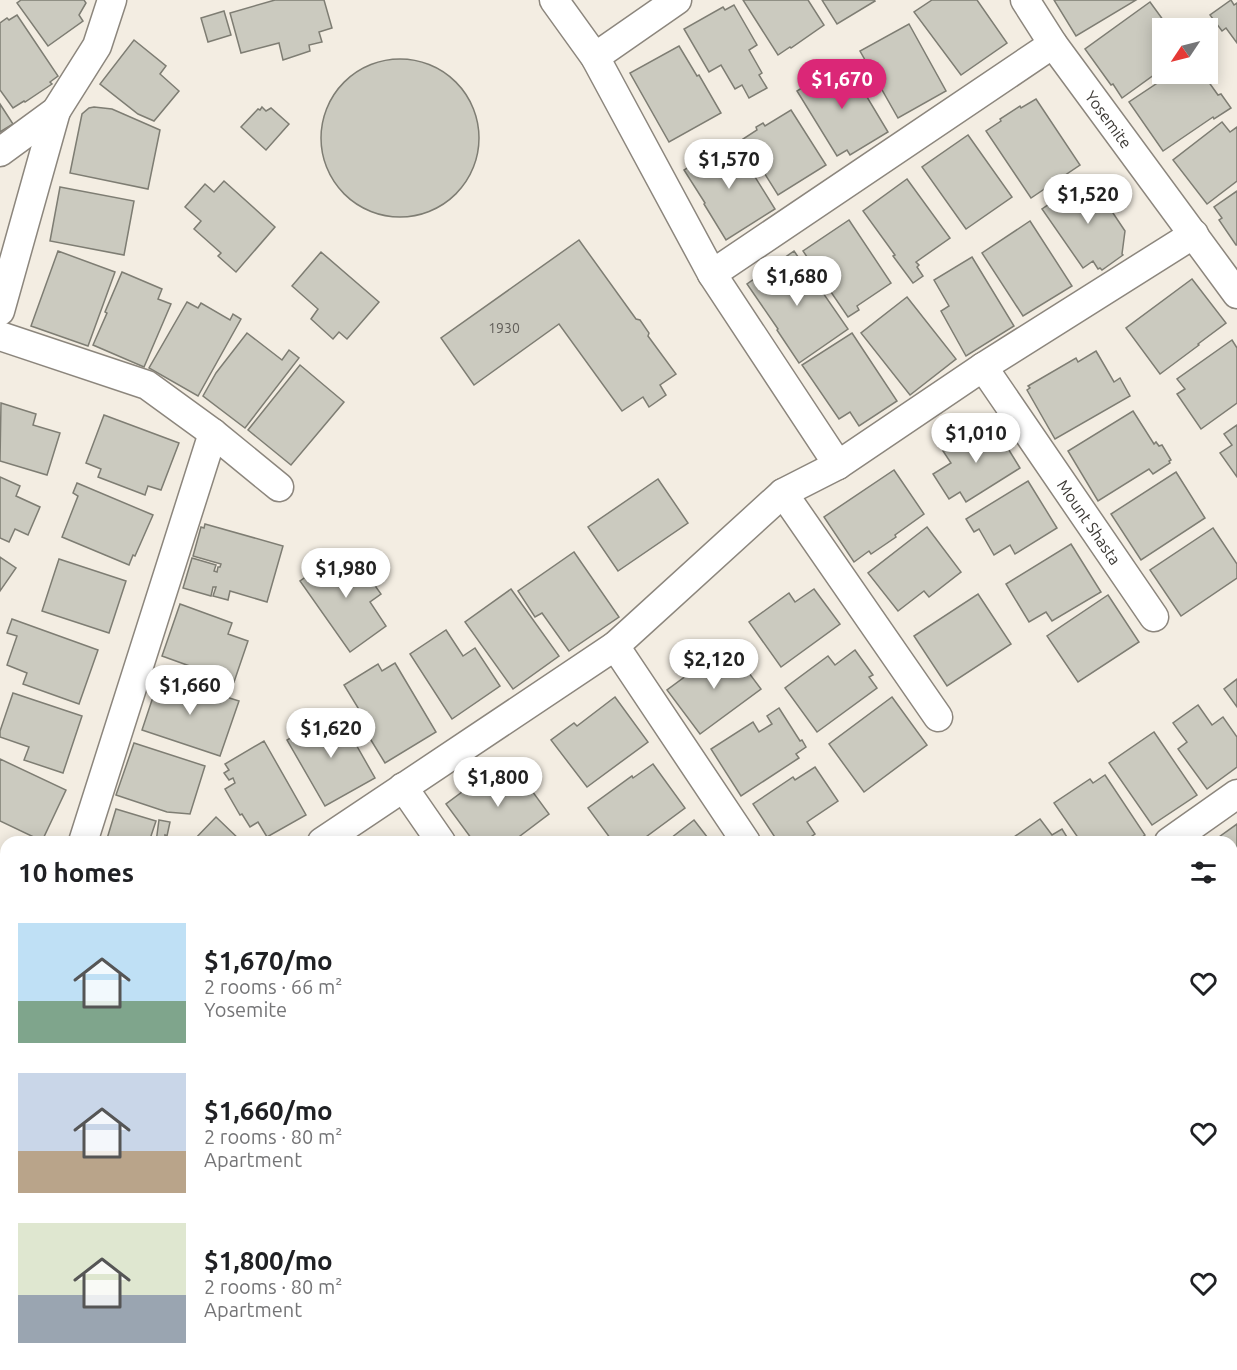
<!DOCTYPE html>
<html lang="en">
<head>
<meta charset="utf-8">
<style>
  body { margin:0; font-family:Ubuntu,sans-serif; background:#f2f2f2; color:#202124; height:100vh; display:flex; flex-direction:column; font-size:22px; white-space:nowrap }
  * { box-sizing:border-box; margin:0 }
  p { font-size:20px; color:#757577 }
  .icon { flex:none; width:33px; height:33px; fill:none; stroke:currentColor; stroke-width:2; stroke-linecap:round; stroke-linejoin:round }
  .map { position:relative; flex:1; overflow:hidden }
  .drawer { position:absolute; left:0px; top:836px; width:1238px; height:536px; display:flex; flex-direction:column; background:#fff; border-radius:18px 18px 0 0; box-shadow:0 3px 15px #0003 }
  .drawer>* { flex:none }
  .needle { width:39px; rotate:235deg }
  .controls { position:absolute; left:1152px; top:18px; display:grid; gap:12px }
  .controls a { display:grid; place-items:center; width:66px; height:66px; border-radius:0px; background:#fff; box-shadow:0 3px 15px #0003; font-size:30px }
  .price { position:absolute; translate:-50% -51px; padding:0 14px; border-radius:21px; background:#fff; color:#222; font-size:20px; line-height:39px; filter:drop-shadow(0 2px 3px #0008) }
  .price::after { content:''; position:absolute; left:50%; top:36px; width:18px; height:14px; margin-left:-9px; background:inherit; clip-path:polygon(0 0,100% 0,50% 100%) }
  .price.on { background:#db2777; color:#fff }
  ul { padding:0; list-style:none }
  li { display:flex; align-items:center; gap:18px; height:150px; padding:0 18px }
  li span { display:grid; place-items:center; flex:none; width:168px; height:120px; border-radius:0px; color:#555 }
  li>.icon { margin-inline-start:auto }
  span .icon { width:72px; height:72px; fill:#fffc; stroke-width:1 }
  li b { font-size:26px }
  h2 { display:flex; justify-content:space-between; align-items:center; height:72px; padding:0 18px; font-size:26px }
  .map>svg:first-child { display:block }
  .building { fill:#cbcabf; stroke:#7e7d73; stroke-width:1.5 }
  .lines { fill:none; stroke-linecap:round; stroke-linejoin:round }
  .lane-casing { stroke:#8c867d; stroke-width:17 }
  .street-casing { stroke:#8c867d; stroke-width:31 }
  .lane { stroke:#fff; stroke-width:15 }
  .street { stroke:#fff; stroke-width:28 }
  .labels { text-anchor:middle; stroke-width:4.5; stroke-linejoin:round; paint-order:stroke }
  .number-label { font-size:14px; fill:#605d58 }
  .street-label { font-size:16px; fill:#3c3935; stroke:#fff }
</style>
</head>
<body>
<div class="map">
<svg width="1237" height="1370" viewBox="0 0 1237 1370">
  <rect width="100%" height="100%" fill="#f3ede2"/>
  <g class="building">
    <path d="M21,0H84L86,3L79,15L83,21L48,46L17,3Z"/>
    <path d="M275,0H324L332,28L319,32L322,42L309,45L310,51L283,60L279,43L241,53L230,13Z"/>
    <path d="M743,0H808L824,25L791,48L790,47L778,55Z"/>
    <path d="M822,0H874L875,1L837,24Z"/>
    <path d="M932,0H977L1007,43L961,75L914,12Z"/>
    <path d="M1054,0H1136L1076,36Z"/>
    <path d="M1231,0L1234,5L1237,3V43L1226,28L1222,31L1210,15Z"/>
    <path d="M1150,2L1169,28H1162V69L1122,98L1113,84L1111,85L1085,49Z"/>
    <path d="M734,5L757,45L749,50L762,73L759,75L767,88L749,98L742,85L735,89L721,65L709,72L684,29L723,7L725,10Z"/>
    <path d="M224,11L231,35L208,42L201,18Z"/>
    <path d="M17,15L58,76L50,82L52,84L25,102L24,101L13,108L0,90V23L7,18L9,20Z"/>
    <path d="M909,24L946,91L898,118L860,51Z"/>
    <path d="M134,40L166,66L160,74L179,91L154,121L138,114L100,84Z"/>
    <path d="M679,46L697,76L699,75L721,113L669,142L630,73Z"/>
    <circle cx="400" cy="138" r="79"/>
    <path d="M846,62L888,132L850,155L847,150L837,156L797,91L824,74L823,72L830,68L831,70Z"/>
    <path d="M1171,74H1203L1218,95L1221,94L1231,108L1214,119L1213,117L1163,151L1129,102Z"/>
    <path d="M1036,99L1080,165L1031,198L986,131L1001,121L1000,119L1020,106L1021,108Z"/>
    <path d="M0,104L13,124L0,132Z"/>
    <path d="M94,107L112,109L160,130L148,189L70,173L82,114L89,108Z"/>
    <path d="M262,107L266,111L271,108L289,124L266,150L241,127L258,109L260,110Z"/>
    <path d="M791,110L826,165L778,195L743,139L757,130L756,127L763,123L765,126Z"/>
    <path d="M1222,122L1230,132L1237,127V181L1207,204L1173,160Z"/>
    <path d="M968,135L1012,197L966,229L922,167Z"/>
    <path d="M732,140L775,209L726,240L704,204L705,203L684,170Z"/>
    <path d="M1089,177L1125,231L1122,254L1123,255L1102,270L1100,268L1098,269L1093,261L1083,268L1042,209Z"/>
    <path d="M907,179L950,238L916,262L919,265L917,267L923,276L913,283L893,256L895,255L863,211Z"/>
    <path d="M224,181L275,227L236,272L218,256L221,253L194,229L201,221L185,207L205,184L214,192Z"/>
    <path d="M60,187L134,201L124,255L50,241Z"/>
    <path d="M1237,191V245H1236L1219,220L1222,218L1214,207Z"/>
    <path d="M849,220L891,283L857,306L859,310L848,317L803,251Z"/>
    <path d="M1030,221L1072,286L1023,316L982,253Z"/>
    <path d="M579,240L636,319L640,320L649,333L648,336L676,374L660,385L666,395L649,407L643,397L622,411L559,324L474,385L441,338Z"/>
    <path d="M58,251L115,272L88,346L31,326Z"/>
    <path d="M794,251L848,329L799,363L777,330L778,329L747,284Z"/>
    <path d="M321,252L379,302L347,339L339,332L333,339L311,319L318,309L292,286Z"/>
    <path d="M972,257L1014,326L966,356L941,311L949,306L934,280Z"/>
    <path d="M122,272L162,289L158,299L171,304L144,367L93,345L107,313L105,312Z"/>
    <path d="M1192,279L1226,323L1198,344L1199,345L1160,374L1126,328Z"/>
    <path d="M907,297L956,359L910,395L861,333Z"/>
    <path d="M187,302L198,308L201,303L230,320L233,314L241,319L198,396L149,368Z"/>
    <path d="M247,333L282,360L289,350L299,358L245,428L203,396L216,373Z"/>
    <path d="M852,333L897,401L859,426L850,412L839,419L802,365Z"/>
    <path d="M1232,340L1237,348V403L1201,429L1177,394L1185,389L1177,379Z"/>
    <path d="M1096,351L1114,382L1120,378L1130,396L1055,439L1027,390L1030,388L1028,386L1076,358L1078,362Z"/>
    <path d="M300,365L344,402L291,465L248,430Z"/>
    <path d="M1,403L36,414L33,425L60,433L47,475L0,461Z"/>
    <path d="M1133,411L1154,444L1156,442L1159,446L1162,445L1171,460L1169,461L1170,463L1153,474L1149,469L1098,501L1068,451Z"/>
    <path d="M104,415L179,443L161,490L148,486L145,495L98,477L101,469L86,463Z"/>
    <path d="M991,421L1020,468L966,502L960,492L949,499L933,474L951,463L943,451Z"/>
    <path d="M1237,425V477L1220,453L1232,445L1224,434Z"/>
    <path d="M894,470L924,514L895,535L896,537L871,554L869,551L854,562L824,517Z"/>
    <path d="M1176,472L1205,518L1141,560L1111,514Z"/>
    <path d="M0,477L20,486L16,496L40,507L28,535L15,529L9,542L0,538Z"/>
    <path d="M658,479L688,523L618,571L588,527Z"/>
    <path d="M1028,481L1057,528L1015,554L1010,545L994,555L979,529L974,532L966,519Z"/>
    <path d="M77,483L153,515L135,556L133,555L129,565L62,537L78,496L73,493Z"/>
    <path d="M205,524L283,546L267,602L230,591L228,600L213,596L216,587H213L211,596L183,588L192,558L216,565L214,571L217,572L218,567H220L221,564L193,556L201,527L204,528Z"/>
    <path d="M927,527L961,572L929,597L924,591L898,611L868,573Z"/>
    <path d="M1213,528L1237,564V578L1181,616L1150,570Z"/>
    <path d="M1071,544L1101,592L1052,621L1046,612L1029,622L1006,584Z"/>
    <path d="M349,549L381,594L370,602L386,626L350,652L300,581L337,555L338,557Z"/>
    <path d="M574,552L619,617L569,651L542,613L535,617L518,591Z"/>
    <path d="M0,557L16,568L0,591Z"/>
    <path d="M59,559L126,581L109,633L42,611Z"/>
    <path d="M511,589L559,656L513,689L465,622Z"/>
    <path d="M814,589L840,624L781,667L749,622L789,593L795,602Z"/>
    <path d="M978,594L1011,644L947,686L914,636Z"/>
    <path d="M1108,595L1139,642L1078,682L1047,636Z"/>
    <path d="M180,604L232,623L228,634L248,641L234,682L162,656Z"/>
    <path d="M12,619L98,650L79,704L23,684L27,673L7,665L17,636L7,633Z"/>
    <path d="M446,630L463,656L475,648L500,686L452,719L410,654Z"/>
    <path d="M728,645L761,689L700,734L667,690Z"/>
    <path d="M855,650L873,675L869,677L877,688L817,732L785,688L828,656L835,665Z"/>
    <path d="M395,663L436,732L385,763L366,732L371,729L344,685L378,664L382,671Z"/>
    <path d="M160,676L239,701L220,756L142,730Z"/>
    <path d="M1237,679V707L1224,689Z"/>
    <path d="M13,693L82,716L63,773L24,760L29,747L0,737V731Z"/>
    <path d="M615,697L648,742L587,787L551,740L574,723L577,726Z"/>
    <path d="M892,697L927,745L864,792L829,744Z"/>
    <path d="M1198,705L1212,725L1223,717L1237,737V767L1207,789L1178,749L1187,742L1173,723Z"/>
    <path d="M779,708L800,741L802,740L806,747L796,754L799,758L741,796L711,749L753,722L759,732L772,724L767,716Z"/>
    <path d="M337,711L375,778L325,806L287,740Z"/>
    <path d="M1154,732L1197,795L1152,825L1109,763Z"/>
    <path d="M264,741L306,815L267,837L258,822L250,827L242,814L240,815L225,789L235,783L233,778L229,780L224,773L229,770L225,764Z"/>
    <path d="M134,743L205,766L190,814L167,812L116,795Z"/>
    <path d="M0,759L66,790L42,841L0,821Z"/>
    <path d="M653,764L685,808L639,842H613L588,808L632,776L633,778Z"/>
    <path d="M815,767L838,801L807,822L815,834L803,842H778L753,804L793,777L795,780Z"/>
    <path d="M494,768L502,779L516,769L549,814L512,842H474L446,804Z"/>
    <path d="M1105,775L1145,835L1136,842H1081L1054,803L1090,779L1093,783Z"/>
    <path d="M116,809L156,821L149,842H106Z"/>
    <path d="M216,817L242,842H192Z"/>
    <path d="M1040,819L1052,835L1062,829L1070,842H1012L1011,839Z"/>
    <path d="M159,820L170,822L167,836L165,835L164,842H156Z"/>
    <path d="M694,820L711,842H666Z"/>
    <path d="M1237,824V912L1232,904V842H1212Z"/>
    <path d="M4,862L6,865V932L0,937V865Z"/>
    <path d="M6,939V1002L3,1004L0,999V943Z"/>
    <path d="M1232,1084L1237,1092V1146L1232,1150Z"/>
    <path d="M0,1124L6,1132V1148L0,1152Z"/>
    <path d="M1232,1234L1237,1242V1283L1232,1286Z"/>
    <path d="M6,1242V1302L0,1306V1246Z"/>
    <path d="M1237,1305V1338L1232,1331V1324L1235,1321L1232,1316V1308Z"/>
    <path d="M231,1365H317L321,1370H225Z"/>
    <path d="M468,1365H507L510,1370H461Z"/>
    <path d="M523,1365H590L594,1370H527Z"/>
    <path d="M761,1365H792L795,1370H765Z"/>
    <path d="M802,1365H861L854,1370H805Z"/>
    <path d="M1021,1365H1082L1085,1370H1024Z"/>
    <path d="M1094,1365H1137L1140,1370H1097Z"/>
  </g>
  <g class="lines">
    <defs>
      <path id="lane" d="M98,1370L105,1365"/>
      <g id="street">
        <path d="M554,0L595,57L712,274L838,465"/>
        <path id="s1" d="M1025,0L1053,44L1237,294"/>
        <path d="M595,57L677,0"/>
        <path d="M0,152L56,111L97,46L112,0"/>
        <path d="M712,274L1053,44"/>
        <path d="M0,311L56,111"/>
        <path d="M0,336L147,385L213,433L279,487"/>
        <path id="s2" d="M983,367L1154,617"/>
        <path d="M783,493L938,717"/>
        <path d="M615,646L746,842"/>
        <path d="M403,787L441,842"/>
        <path d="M83,842L213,433"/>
        <path d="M322,842L615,646L783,493L838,465L983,367L1194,234"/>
        <path d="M1169,842L1237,794"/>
        <path d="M0,1073L6,1082"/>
        <path d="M1232,1189L1237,1186"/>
        <path d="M0,1359L6,1354"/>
        <path d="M200,1365L204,1370"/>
        <path d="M415,1370L422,1365"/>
        <path d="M926,1370L933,1365"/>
      </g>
    </defs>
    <use href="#lane" class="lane-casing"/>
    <use href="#street" class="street-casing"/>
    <use href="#lane" class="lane"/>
    <use href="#street" class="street"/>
  </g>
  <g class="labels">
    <g class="number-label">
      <text x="504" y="333">1930</text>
    </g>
    <g class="street-label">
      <text dy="6" stroke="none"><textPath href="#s1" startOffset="146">Yosemite</textPath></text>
      <text dy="6" stroke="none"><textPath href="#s2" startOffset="188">Mount Shasta</textPath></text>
    </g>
  </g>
</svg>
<div class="controls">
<a><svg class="needle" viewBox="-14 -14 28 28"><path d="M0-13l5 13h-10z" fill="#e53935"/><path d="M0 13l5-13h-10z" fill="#757577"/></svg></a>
</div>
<b class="price on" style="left:842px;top:110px">$1,670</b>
<b class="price" style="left:729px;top:190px">$1,570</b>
<b class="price" style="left:1088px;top:225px">$1,520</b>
<b class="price" style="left:797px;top:307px">$1,680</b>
<b class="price" style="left:976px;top:464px">$1,010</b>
<b class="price" style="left:346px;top:599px">$1,980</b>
<b class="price" style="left:714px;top:690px">$2,120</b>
<b class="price" style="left:190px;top:716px">$1,660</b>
<b class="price" style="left:331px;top:759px">$1,620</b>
<b class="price" style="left:498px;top:808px">$1,800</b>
<section class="drawer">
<h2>10 homes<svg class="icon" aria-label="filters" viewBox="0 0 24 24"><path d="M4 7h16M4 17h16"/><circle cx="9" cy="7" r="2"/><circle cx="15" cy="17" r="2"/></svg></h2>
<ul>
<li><span style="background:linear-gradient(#bfe0f5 65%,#7fa58c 0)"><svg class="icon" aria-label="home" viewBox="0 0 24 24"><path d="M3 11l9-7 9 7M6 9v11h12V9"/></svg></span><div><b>$1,670/mo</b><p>2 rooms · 66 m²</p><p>Yosemite</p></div><svg class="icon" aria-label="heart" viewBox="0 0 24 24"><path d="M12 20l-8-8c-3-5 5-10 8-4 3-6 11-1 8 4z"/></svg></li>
<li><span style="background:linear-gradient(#c9d6e8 65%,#b9a48a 0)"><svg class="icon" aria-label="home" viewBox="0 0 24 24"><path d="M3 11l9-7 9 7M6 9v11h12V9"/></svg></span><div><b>$1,660/mo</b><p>2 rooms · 80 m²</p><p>Apartment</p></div><svg class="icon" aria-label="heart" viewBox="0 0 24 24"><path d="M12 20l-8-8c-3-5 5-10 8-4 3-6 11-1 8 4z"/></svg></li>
<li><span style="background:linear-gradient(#dfe7d0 60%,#9aa5b1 0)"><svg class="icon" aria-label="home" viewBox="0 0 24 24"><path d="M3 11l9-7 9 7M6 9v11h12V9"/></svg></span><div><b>$1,800/mo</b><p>2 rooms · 80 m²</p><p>Apartment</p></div><svg class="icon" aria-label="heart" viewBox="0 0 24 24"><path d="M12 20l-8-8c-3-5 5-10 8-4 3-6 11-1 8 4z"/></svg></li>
</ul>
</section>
</div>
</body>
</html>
